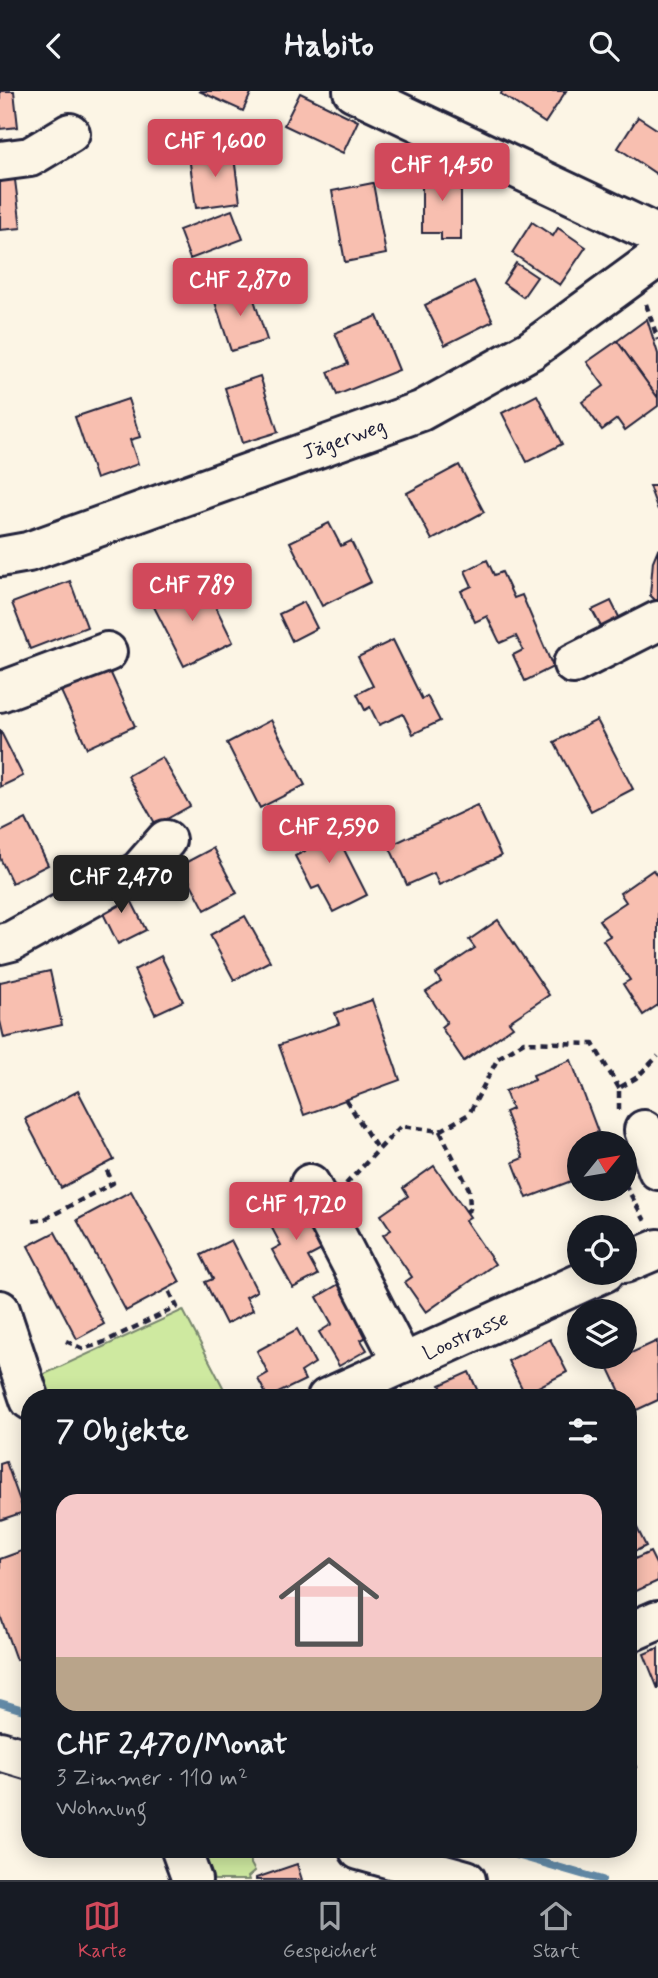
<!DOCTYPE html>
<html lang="de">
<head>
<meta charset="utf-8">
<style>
  body { margin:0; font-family:Mynerve,sans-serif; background:#242831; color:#f1f3f6; height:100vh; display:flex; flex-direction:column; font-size:26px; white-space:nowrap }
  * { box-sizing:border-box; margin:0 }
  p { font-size:23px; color:#9ea1a6 }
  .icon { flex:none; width:38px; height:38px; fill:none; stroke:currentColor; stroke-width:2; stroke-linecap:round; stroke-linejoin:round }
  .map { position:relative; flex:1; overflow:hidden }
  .sheet { position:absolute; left:21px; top:1298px; width:616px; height:469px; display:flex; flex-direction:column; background:#171b24; border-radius:28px; box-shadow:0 4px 18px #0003 }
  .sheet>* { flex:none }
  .needle { width:46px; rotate:60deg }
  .fabs { position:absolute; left:567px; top:1040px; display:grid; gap:14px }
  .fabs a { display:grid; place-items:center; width:70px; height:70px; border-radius:50%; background:#171b24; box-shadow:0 4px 18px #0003; font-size:35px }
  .price { position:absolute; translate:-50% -60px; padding:0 16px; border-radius:7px; background:#d1495b; color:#fff; font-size:23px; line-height:46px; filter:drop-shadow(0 2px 4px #0008) }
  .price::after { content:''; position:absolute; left:50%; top:42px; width:21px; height:16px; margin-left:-10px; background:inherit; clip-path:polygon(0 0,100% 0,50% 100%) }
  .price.current { background:#222; color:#fff }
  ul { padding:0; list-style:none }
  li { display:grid; align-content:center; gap:14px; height:371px; padding:0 35px }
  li+li { border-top:2px solid #363941 }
  li span { display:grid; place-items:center; height:217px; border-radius:21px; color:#555 }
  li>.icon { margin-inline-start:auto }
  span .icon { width:126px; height:126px; fill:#fffc; stroke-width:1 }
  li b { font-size:30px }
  h2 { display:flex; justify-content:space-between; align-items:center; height:84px; padding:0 35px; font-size:30px }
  header { display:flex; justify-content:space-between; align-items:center; height:91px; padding:0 35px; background:#171b24; font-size:32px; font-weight:700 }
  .tab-bar { display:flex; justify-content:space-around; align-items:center; height:98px; border-top:2px solid #363941; background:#171b24; font-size:19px; color:#9ea1a6 }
  .tab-bar a { display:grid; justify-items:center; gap:4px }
  .tab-bar .current { color:#d1495b }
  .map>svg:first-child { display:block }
  .green { fill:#cee9a0; stroke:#78866e; stroke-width:2 }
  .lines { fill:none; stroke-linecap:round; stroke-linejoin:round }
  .stream { stroke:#6289a6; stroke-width:8 }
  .building { fill:#f8bfb0; stroke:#22223b; stroke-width:2 }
  .minor-casing { stroke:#22223b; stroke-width:44 }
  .path { stroke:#22223b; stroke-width:4.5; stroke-dasharray:7 5; stroke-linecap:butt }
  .minor { stroke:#fcf5e5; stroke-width:38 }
  .labels { text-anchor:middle; stroke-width:5; stroke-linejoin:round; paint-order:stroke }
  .street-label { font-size:21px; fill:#22223b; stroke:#fcf5e5 }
</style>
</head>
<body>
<header><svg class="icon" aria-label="back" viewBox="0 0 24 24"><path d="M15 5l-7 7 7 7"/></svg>Habito<svg class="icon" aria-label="search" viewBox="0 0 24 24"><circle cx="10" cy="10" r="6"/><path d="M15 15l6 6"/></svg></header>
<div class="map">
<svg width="658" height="1789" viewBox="0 0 658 1789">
  <rect width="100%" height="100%" fill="#fcf5e5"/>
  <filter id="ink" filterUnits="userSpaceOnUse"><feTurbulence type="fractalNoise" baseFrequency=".0143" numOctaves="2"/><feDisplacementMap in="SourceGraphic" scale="14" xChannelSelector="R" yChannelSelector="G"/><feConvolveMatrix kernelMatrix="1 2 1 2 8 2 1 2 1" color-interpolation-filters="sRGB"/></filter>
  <g filter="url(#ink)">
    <g class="green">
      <path d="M183,1219L224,1298L211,1303L212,1307H45L38,1286Z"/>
      <path d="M203,1759H253L250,1760L251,1773L255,1780L248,1786L249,1789H214Z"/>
    </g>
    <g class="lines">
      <g class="stream">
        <path d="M0,1612L30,1621"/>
        <path d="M500,1759L602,1789"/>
      </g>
    </g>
    <g class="building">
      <path d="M0,0H14L18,36L0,38Z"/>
      <path d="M199,0H252L243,20Z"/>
      <path d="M502,0H566L545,32L501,3Z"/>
      <path d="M300,2L358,30L343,62L284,34Z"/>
      <path d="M638,26L658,39V84L618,57Z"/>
      <path d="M233,59L240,111L196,117L189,65Z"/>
      <path d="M422,79H461V149H441V142H422Z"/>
      <path d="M14,81L21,137L0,139V82Z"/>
      <path d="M373,92L386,163L345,171L332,100Z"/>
      <path d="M232,119L243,148L190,168L179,139Z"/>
      <path d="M532,131L553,145L558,137L586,156L560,194L512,162Z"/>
      <path d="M516,172L537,186L523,206L503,192Z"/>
      <path d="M474,190L493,230L445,254L425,214Z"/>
      <path d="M249,193L267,249L231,260L213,205Z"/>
      <path d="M377,225L399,279L337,304L328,281L348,273L335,242Z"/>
      <path d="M647,228L658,263V307L617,250Z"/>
      <path d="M617,250L658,307V315L625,339L617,328L602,339L582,311L604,295L587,271Z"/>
      <path d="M260,285L278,341L242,352L225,297Z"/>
      <path d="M537,304L562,353L527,371L502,322Z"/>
      <path d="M128,308L140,346L130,349L138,373L96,388L75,326Z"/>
      <path d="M459,374L484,421L432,449L407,402Z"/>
      <path d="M649,395H658V419Z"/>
      <path d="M329,432L341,455L351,450L371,491L322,515L290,451Z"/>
      <path d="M658,458V512L650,504L653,470Z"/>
      <path d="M487,469L494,484L502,481L514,507L522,504L553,576L525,590L513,564L523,559L516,545L500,552L487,525L475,531L461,500L472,495L465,480Z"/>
      <path d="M70,490L87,536L30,558L12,512Z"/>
      <path d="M190,490L199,507L209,502L233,551L184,575L151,510Z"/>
      <path d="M611,510L621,530L603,539L592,519Z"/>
      <path d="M304,511L317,537L292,550L279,523Z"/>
      <path d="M393,549L422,608L427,605L440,630L413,643L403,623L379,634L370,616L365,619L357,603L373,595L358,566Z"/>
      <path d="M108,576L135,635L87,657L60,598Z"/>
      <path d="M271,629L305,694L260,717L227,652Z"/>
      <path d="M597,629L633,698L591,720L554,651Z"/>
      <path d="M0,639L23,685L0,696Z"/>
      <path d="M162,666L190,715L156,734L128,685Z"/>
      <path d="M477,714L501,765L439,794L434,782L407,794L389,755Z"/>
      <path d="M327,725L367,804L333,821L319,795L312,798L295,765L305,760L296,741Z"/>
      <path d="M26,728L48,774L12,792L0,767V741Z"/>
      <path d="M213,757L237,802L205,819L181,774Z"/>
      <path d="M653,779L658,786V914L643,924L623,893L630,889L603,849L610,845L599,829L626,811L620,802Z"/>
      <path d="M124,795L146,839L118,853L96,808Z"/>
      <path d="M245,825L270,870L234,889L210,844Z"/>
      <path d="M498,829L549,904L509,931L513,936L464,970L441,936L447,931L426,901L441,891L436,883L475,857L469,849Z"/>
      <path d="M161,865L183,910L155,923L134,879Z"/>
      <path d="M50,880L62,934L4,947L0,930V891Z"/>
      <path d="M372,909L400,989L304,1024L279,954L339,933L335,922Z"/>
      <path d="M571,969L598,1041L593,1043L596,1052H579V1087L527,1107L513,1071L523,1067L505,1021L512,1018L505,1000L535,989L533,984Z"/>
      <path d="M78,1000L114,1069L61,1097L25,1028Z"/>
      <path d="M434,1075L470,1126L465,1129L495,1173L426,1221L405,1191L412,1186L383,1144L391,1139L381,1124L408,1105L403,1097Z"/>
      <path d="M131,1100L180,1191L126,1220L77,1129Z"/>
      <path d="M301,1108L327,1156L308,1166L318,1184L293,1197L272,1159L281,1154L266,1126Z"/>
      <path d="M55,1141L104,1233L77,1248L28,1155Z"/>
      <path d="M231,1149L257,1200L246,1206L253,1219L226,1233L205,1191L213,1188L201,1164Z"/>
      <path d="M344,1190L374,1242L361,1249L367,1259L339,1275L319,1241L332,1233L317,1206Z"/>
      <path d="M297,1238L315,1272L301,1281L305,1289L268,1307L258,1288L268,1282L257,1260Z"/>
      <path d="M550,1248L567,1281L525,1303L508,1270Z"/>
      <path d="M657,1250L658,1309L630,1322L628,1307H623L607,1273Z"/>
      <path d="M469,1281L481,1307H446L440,1294Z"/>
      <path d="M6,1371L24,1421L0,1429V1373Z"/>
      <path d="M628,1419L646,1455L628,1464Z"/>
      <path d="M30,1457V1564L16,1569L0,1524V1468Z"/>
      <path d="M650,1461L658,1477V1490L632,1502L628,1493V1471Z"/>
      <path d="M658,1557V1598L644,1563Z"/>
      <path d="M628,1655L637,1676L628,1680Z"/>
      <path d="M297,1773L302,1789H256V1787Z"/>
    </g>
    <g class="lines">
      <defs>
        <g id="minor">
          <path d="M353,0L658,144"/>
          <path d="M0,70L30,66L70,42"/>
          <path id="s1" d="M0,466L28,461L421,320L531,259L658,166"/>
          <path d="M573,573L658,530"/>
          <path d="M0,601L107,561"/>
          <path d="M0,853L12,850L139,780L166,749"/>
          <path d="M644,1039L658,1079"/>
          <path d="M310,1093L403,1273"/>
          <path d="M625,1172L658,1158"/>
          <path d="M0,1219L30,1309"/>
          <path id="s2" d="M327,1307L605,1181"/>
          <path d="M628,1542L658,1529"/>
          <path d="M0,1660L30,1669"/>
          <path d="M181,1759L192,1789"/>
          <path d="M359,1759L466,1789"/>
        </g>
      </defs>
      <use href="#minor" class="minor-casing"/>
      <g class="path">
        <path d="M646,213L658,249"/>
        <path d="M346,1009L378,1059"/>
        <path d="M619,1019V997L636,987L658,965"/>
        <path d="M440,1040L469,1098L470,1118L466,1121"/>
        <path d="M346,1093L401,1035L440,1040L469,1023L498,967L524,951L593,953L619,997"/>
        <path d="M625,1093L645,1130"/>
        <path d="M33,1130L45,1128L113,1092L104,1074"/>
        <path d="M66,1250L83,1258L102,1252L177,1216L168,1197"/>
      </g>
      <use href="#minor" class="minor"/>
    </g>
  </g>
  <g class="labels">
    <g class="street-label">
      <text dy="7" stroke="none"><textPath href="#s1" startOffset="364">Jägerweg</textPath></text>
      <text dy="7" stroke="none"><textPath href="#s2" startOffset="152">Loostrasse</textPath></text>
    </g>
  </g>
</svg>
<div class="fabs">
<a><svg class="needle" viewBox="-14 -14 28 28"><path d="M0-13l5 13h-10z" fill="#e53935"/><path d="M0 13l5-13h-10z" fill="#9ea1a6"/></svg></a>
<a><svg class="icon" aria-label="locate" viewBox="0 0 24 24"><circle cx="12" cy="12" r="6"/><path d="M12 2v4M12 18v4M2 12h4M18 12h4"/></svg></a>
<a><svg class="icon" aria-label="layers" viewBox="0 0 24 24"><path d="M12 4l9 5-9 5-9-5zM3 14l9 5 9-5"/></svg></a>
</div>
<b class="price" style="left:215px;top:88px">CHF 1,600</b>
<b class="price" style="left:442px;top:112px">CHF 1,450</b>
<b class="price" style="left:240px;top:227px">CHF 2,870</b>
<b class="price" style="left:192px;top:532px">CHF 789</b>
<b class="price" style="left:329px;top:774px">CHF 2,590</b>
<b class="price current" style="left:121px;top:824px">CHF 2,470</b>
<b class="price" style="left:296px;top:1151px">CHF 1,720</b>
<section class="sheet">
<h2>7 Objekte<svg class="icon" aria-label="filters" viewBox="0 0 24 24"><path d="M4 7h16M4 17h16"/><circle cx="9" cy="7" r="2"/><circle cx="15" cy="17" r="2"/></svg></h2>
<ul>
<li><span style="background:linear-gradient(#f6c9c9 75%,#b9a48a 0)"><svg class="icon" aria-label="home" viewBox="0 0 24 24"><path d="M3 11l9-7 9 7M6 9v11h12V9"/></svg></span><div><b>CHF 2,470/Monat</b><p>3 Zimmer · 110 m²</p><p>Wohnung</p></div></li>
</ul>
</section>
</div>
<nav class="tab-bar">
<a class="current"><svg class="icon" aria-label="map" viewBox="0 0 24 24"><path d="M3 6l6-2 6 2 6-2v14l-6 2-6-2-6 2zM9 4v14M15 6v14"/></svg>Karte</a>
<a><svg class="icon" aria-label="saved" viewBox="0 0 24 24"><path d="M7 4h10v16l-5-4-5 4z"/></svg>Gespeichert</a>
<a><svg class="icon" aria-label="home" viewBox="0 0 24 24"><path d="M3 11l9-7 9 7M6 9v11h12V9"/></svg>Start</a>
</nav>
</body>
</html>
